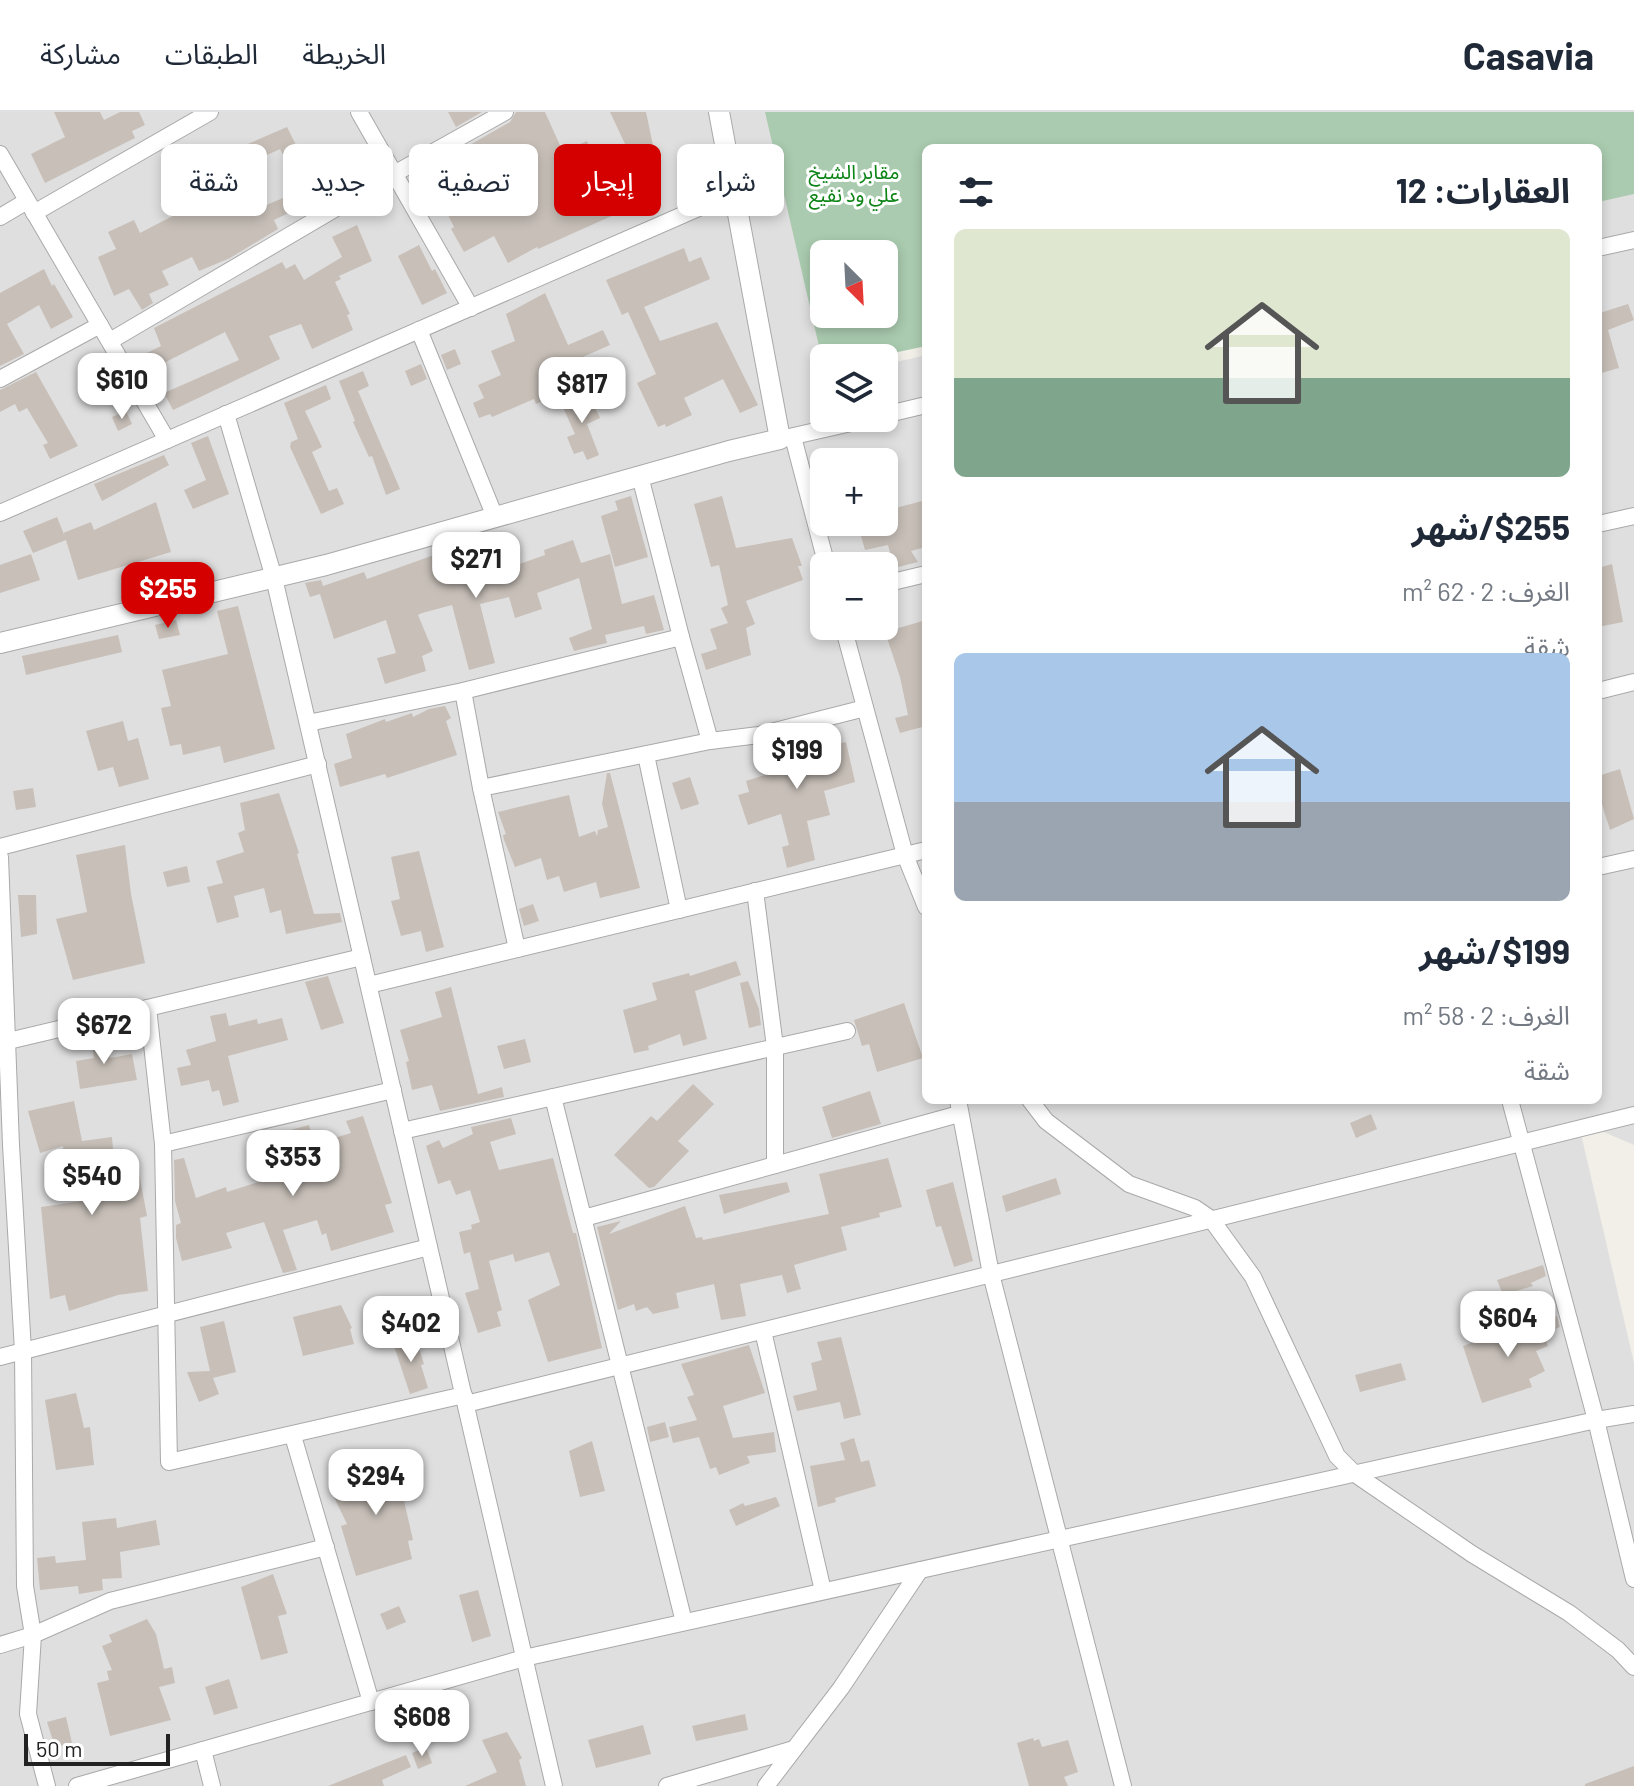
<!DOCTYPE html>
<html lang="ar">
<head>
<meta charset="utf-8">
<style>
  body { margin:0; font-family:Barlow,"Noto Sans Arabic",sans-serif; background:#f6f6f7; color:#1f2937; direction:rtl; height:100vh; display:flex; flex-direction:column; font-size:30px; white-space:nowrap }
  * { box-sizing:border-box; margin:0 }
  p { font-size:26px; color:#747a83 }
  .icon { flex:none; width:44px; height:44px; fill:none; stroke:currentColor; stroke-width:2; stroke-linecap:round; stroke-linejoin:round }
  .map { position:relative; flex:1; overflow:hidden; direction:ltr }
  .panel { position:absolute; left:922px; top:32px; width:680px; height:960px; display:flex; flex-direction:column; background:#fff; border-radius:12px; box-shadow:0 4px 12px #0003; direction:rtl }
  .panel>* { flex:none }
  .top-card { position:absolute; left:24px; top:32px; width:760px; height:72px; direction:rtl; display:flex; gap:16px }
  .needle { width:52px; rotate:156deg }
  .controls { position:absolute; left:810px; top:128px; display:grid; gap:16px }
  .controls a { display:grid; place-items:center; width:88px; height:88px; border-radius:12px; background:#fff; box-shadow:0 4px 12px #0003; font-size:40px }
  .scale { position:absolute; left:24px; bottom:20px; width:146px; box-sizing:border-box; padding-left:8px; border:4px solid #222; border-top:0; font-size:22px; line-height:28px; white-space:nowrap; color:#222; -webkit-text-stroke:6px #fff; paint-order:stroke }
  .price { position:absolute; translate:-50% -68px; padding:0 18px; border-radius:16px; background:#fff; color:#222; font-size:26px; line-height:52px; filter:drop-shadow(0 2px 4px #0008) }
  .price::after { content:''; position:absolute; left:50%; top:48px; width:24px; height:18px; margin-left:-12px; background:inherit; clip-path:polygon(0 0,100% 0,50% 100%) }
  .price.active { background:#d40000; color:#fff }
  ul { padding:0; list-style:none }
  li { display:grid; align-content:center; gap:16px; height:424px; padding:0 32px }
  li span { display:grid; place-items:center; height:248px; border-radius:12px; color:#555 }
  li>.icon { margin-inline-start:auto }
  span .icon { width:144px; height:144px; fill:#fffc; stroke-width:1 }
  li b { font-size:34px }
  h2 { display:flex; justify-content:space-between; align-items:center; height:96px; padding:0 32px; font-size:34px }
  .pill { padding:0 28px; border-radius:12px; background:#fff; box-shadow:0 4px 12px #0003; font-size:28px; line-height:72px }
  .pill.active { background:#d40000; color:#fff }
  header { display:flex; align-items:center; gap:48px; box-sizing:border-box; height:112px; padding:0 40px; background:#fff; border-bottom:2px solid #e0e1e3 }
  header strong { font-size:38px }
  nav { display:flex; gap:44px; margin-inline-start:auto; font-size:28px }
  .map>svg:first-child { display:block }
  .residential { fill:#e0dfdf; fill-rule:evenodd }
  .cemetery { fill:#aacbaf; fill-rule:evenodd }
  .building { fill:#c7bfb8; fill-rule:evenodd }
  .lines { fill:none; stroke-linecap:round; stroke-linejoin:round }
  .minor-casing { stroke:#a9a9a9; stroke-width:18 }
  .tertiary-casing { stroke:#a9a9a9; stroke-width:22 }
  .minor { stroke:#fff; stroke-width:16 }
  .tertiary { stroke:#fff; stroke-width:20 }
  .labels { text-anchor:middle; stroke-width:6; stroke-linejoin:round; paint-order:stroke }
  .park-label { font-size:20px; fill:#0c8416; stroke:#fff }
</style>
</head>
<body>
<header>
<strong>Casavia</strong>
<nav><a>الخريطة</a><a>الطبقات</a><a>مشاركة</a></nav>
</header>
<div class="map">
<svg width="1634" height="1674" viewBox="0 0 1634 1674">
  <rect width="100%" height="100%" fill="#f2efe9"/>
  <path class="residential" d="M0,0H784L824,202V306H884V253L926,243V988H1598V88L1634,80V1033L1578,1009L1634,1251V1674H0ZM824,350H884V410H824ZM824,454H884V514H824Z"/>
  <path class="cemetery" d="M765,0H1634V82L1598,90V36H926V234L870,246H824V256ZM824,142H884V202H824Z"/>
  <g class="building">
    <path d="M54,0H100L104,8L120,0H139L145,13L132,19L135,26L45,71L31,42L65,25Z"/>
    <path d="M448,0H482L456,15Z"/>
    <path d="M516,0H545L563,40L587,29L594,48L625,32L610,0H646L655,43L601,70L616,102L538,137L537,135L508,151L494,124L464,140L451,117L454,115L438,83L453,76L457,85L483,70L466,35L510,10Z"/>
    <path d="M287,15L322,85L274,108L278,117L230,146L199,159L192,145L162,159L169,173L149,182L153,191L142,198L129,177L114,184L98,145L116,137L108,120L134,108L140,121L186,97L177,81L198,69L192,56ZM280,37L300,79L259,96L243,63L249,60L246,53Z"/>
    <path d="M357,113L372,149L339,164L341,167L335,170L350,202L347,203L353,218L312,237L301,212L269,224L280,247L173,298L164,281L239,248L225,220L150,258L143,243L161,234L154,216L282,150L286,157L295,152L304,168L342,145L332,125Z"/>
    <path d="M419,133L432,159L435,157L447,181L422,193L398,144Z"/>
    <path d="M684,136L689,150L701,145L710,167L644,195L660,229L717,210L758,293L740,301L723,267L684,286L692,303L666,315L665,312L658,315L637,271L656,262L628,200L622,203L606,168Z"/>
    <path d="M44,157L52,174L54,172L73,205L51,217L39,193L7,212L24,242L0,254V181Z"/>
    <path d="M545,181L568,233L603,218L610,233L558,256L568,277L536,292L534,287L492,305L490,302L479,306L473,291L484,286L478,273L501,263L491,239L515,229L506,202Z"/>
    <path d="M1628,192L1634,208L1608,218L1619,256L1598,262V199L1603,200Z"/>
    <path d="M455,237L461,252L447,258L441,243Z"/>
    <path d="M421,252L427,267L411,274L405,259Z"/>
    <path d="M363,259L369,274L358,279L400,377L386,383L372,344L369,345L353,310L355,309L339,269Z"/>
    <path d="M36,260L78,334L50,347L43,333L48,331L27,296L19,300L15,292L0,300V278Z"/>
    <path d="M326,273L331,287L305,299L322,335L312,340L329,379L337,376L344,392L321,402L290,335L291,330L298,327L284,291Z"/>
    <path d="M588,281L600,306L587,312L599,343L587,348L583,339L574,342L567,325L575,322L561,291Z"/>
    <path d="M126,299L132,312L118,319L112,305Z"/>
    <path d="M208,324L229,382L193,397L184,378L206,368L191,331Z"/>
    <path d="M164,343L169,353L102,389L94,372Z"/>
    <path d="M631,384L648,445L615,455L601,404L618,398L615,389Z"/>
    <path d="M722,384L736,436L792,426L802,454H798L803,468L746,489L755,512L746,516L751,543L706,558L701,542L717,537L710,517L728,511L721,496L728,493L719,453L711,455L694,392Z"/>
    <path d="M926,388V435L911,439L918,450L894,456L888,433L865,438L857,410H884V399Z"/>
    <path d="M156,390L171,440L78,468L66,428L33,441L23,419L57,405L65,425L63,421L91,410L94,418Z"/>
    <path d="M478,424L482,434L506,427L514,454L545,443L544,438L573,428L581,451L610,442L622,492L654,483L664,518L646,522L644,514L605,523L607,531L574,539L569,526L592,517L579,466L537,481L542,497L515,506L509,485L480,492L495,551L469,558L452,493L422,501L418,503L433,539L422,544L426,559L385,572L377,546L396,541L386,508L334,527L320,482L310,485L305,471L321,468L323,474L364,460L367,467L434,443L438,451L466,439L462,428Z"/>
    <path d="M31,442L40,468L0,481V453Z"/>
    <path d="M1612,452L1623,510L1598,515V456Z"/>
    <path d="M238,494L275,637L224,651L220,634L183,643L181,632L170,634L161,596L171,594L162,558L228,542L217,499Z"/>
    <path d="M176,508L180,523L159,527L155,513Z"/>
    <path d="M926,508V614L900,621L895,606L908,603L900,565L885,520Z"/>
    <path d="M118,523L122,540L26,563L22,544Z"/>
    <path d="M445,594L451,606L446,609L457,643L387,666L385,662L340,675L334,652L352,646L346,622L385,607L386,610L412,601L413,605L429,597Z"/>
    <path d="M123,609L128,629L138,626L149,667L119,675L113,655L98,659L86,619Z"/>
    <path d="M816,624L821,636L846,630L855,670L824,679L830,703L807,709L815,748L787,756L782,735L789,733L781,702L748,713L738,683L749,680L746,669L768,662L763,640Z"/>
    <path d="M1620,657L1634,707L1610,718L1598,680V664Z"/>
    <path d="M607,661H610L640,776L600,786L596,770L564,780L559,764L547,768L541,746L515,755L504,728L503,723L506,722L498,700L569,683L579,725L595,719L597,724L598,718L608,715L602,692Z"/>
    <path d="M690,665L699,692L681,698L672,671Z"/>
    <path d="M33,676L36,695L16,698L13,679Z"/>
    <path d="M279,681L299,741L297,742L314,802L340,801L342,810L286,822L281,798L270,801L264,776L234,784L239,805L217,811L207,775L223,771L216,749L244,740L238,721L245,718L240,691Z"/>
    <path d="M125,733L131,782L145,851L73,868L56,807L87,800L76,743Z"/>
    <path d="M419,739L444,835L426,840L421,819L401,824L391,789L400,787L391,745Z"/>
    <path d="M187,754L190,770L167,775L163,760Z"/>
    <path d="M18,783H36L37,822L21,825Z"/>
    <path d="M533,792L539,809L524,814L519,797Z"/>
    <path d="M736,849L741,863L695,879L707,927L683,934L680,922L648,934L649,938L634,941L623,898L657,888L652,871L689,861L690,864Z"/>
    <path d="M328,864L344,911L321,918L305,870Z"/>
    <path d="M748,869L759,897L761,913L749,916L740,871Z"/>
    <path d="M451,875L478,982L502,975L504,985L440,999L432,973L412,978L406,950L409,949L400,918L442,905L435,880Z"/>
    <path d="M904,891L923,946L877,960L869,932L862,934L854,908Z"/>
    <path d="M226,901L229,914L257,907L258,912L282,906L288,928L228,944L239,990L223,994L219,978L212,980L209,968L181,974L177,956L191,953L186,938L216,929L210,904Z"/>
    <path d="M104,918L110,946L132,942L137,968L80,977L76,949L94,946L90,921Z"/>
    <path d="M525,927L531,950L504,957L497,934Z"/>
    <path d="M693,972L714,992L678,1029L689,1039L654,1075L649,1076L614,1043L651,1004L657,1009Z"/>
    <path d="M870,979L881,1012L832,1026L822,995Z"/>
    <path d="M74,989L82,1029L112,1025L114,1051L136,1045L147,1104L140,1106L148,1179L118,1183L69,1199L65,1183L50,1187L41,1095L96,1087L87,1052L65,1054L63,1034L40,1041L28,999Z"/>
    <path d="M1371,1002L1377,1017L1356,1026L1350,1011Z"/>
    <path d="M363,1004L392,1091L385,1093L394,1120L331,1139L326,1121L322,1123L317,1108L283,1118L297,1158L283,1161L264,1110L226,1121L232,1136L182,1149L176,1126V1113L181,1111L175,1089L174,1048L184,1046L196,1086L226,1075L227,1080L293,1059L283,1020L309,1013L314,1032L351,1021L346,1009Z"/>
    <path d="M511,1006L516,1022L490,1030L499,1058L553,1046L573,1121H576L602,1236L548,1250L528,1188L560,1173L549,1140L515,1150L513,1142L489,1149L502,1198L497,1200L501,1214L478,1221L465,1181L479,1177L470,1140L464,1142L459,1120L472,1117L471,1113L480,1110L470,1078L456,1083L450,1068L438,1072L426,1034L439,1028L443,1036L473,1022L471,1015Z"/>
    <path d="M888,1046L902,1095L879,1101L880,1105L841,1115L847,1138L794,1153L801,1177L787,1181L782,1163L740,1172L746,1204L721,1208L714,1172L676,1181L679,1196L653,1202L647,1195L636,1199L634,1192L618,1198L597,1115L621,1109L609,1122L685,1094L696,1126L702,1125L703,1128L829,1102L819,1062Z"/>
    <path d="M1056,1066L1061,1082L1006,1100L1002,1084Z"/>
    <path d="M787,1070L790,1080L724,1102L719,1083Z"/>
    <path d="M953,1070L973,1149L954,1155L941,1114L936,1115L926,1078Z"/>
    <path d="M1543,1153L1546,1164L1531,1171L1533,1174L1503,1183L1497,1168Z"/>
    <path d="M341,1193L352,1216L350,1217L354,1232L303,1244L293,1205Z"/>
    <path d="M1557,1204L1560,1215L1543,1222L1548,1234L1536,1239L1545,1259L1529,1267L1532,1275L1482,1291L1463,1234L1508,1217Z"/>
    <path d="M224,1209L236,1260L213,1266L219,1282L199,1290L187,1260L210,1259L200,1215Z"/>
    <path d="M415,1224L424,1252L421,1253L428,1276L410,1282L393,1231Z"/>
    <path d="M841,1225L861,1303L844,1307L840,1290L797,1299L793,1284L817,1278L811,1251L822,1248L817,1230Z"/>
    <path d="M749,1233L765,1281L723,1294L733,1326L774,1320L776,1340L747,1344L750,1351L719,1363L716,1355L710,1357L699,1325L673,1331L669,1315L697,1308L687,1285L694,1283L681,1252Z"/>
    <path d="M1401,1251L1406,1268L1360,1280L1355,1263Z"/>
    <path d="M76,1281L84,1316L90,1315L94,1353L56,1358L45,1288Z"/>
    <path d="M665,1310L669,1325L650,1330L647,1315Z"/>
    <path d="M854,1326L861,1350L869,1348L876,1374L835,1386L836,1390L818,1395L810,1354L845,1348L840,1331Z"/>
    <path d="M592,1329L605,1379L580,1385L569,1339Z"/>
    <path d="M395,1343L411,1377L402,1380L413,1428L408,1429L412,1447L356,1464L341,1414L347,1412L330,1377Z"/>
    <path d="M776,1385L780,1394L736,1414L729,1398L743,1391L745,1394Z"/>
    <path d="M116,1406L117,1416L156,1408L160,1433L120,1440L122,1466L102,1467L103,1478L79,1482L78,1474L40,1478L37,1446L55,1444L56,1451L86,1448L82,1410Z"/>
    <path d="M273,1462L287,1502L278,1504L288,1541L261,1548L241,1475Z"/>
    <path d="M478,1478L491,1524L472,1530L459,1483Z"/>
    <path d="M399,1494L406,1510L387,1518L380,1502Z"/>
    <path d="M147,1507L156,1522L164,1557L172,1555L175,1571L159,1575L171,1608L110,1624L97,1571L109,1568L107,1559L112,1558L102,1534L112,1530L109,1523Z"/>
    <path d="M229,1567L238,1596L214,1603L205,1575Z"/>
    <path d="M745,1602L748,1618L696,1629L692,1614Z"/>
    <path d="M66,1605L72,1631L55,1635L47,1610Z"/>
    <path d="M643,1613L651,1642L596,1656L588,1628Z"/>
    <path d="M507,1620L522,1646L519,1648L526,1674H465L497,1660L482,1628Z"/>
    <path d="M1033,1626L1034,1629L1039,1627L1042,1635L1068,1628L1078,1660L1064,1665L1068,1674H1029L1017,1631Z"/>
    <path d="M426,1635L432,1651L418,1657L412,1641Z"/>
    <path d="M406,1643L411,1655L382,1668L384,1674H328Z"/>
    <path d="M1634,1654V1674H1585V1672Z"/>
  </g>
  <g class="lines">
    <defs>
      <g id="minor">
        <path d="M359,0L471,196"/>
        <path d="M0,42L167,328"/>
        <path d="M34,101L210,0"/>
        <path d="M0,105L27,89"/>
        <path d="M1598,136L1634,128"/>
        <path d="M419,218L495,405"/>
        <path d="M110,229L394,62L505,0"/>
        <path d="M0,267L100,213"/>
        <path d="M226,302L274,466L554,1674"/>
        <path d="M884,303L926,293"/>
        <path d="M793,325L827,454"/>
        <path d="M785,326L873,306"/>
        <path d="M640,364L681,525L710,629L759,623L865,596"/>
        <path d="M0,401L733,81"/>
        <path d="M1598,412L1634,404"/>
        <path d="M884,472L926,462"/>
        <path d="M843,514L905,743L926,795"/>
        <path d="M463,579L481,676L517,837"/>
        <path d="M1598,579L1634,570"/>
        <path d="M308,611L463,579L681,525"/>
        <path d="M646,643L679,798"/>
        <path d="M481,676L710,629"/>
        <path d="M0,735L318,652"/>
        <path d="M0,745L11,1033L23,1239L25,1474L33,1523L0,1533"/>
        <path d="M1598,755L1634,747"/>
        <path d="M755,779L775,935V1053"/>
        <path d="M369,873L926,738"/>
        <path d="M148,896L163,1032L169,1350L464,1283"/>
        <path d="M0,931L362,845"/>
        <path d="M553,985L684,1510"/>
        <path d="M958,988L991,1162L1123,1674"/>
        <path d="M1030,988L1046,1009L1129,1072L1195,1096L1211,1107L1253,1165L1337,1344L1355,1362L1472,1442L1569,1501L1618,1538L1634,1555"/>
        <path d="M1510,988L1596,1308L1634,1467"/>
        <path d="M402,1019L847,919"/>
        <path d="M163,1032L393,978"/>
        <path d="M584,1106L959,1002"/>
        <path d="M763,1219L823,1479"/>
        <path d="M0,1245L429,1135"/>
        <path d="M466,1292L1634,1003"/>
        <path d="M293,1324L371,1590"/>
        <path d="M203,1638L212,1674"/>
        <path d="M47,1674L28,1602L33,1523L110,1489L326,1435"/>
        <path d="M77,1674L524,1546L1596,1308L1634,1302"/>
        <path d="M667,1674L794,1637"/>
        <path d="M766,1674L841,1576L920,1458"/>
      </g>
      <path id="tertiary" d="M0,531L326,453L729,339L780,327L719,0"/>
    </defs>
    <use href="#minor" class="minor-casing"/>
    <use href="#tertiary" class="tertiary-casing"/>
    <use href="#minor" class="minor"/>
    <use href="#tertiary" class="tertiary"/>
  </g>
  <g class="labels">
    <g class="park-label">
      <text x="854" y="67">مقابر الشيخ<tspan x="854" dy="23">علي ود نفيع</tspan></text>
    </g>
  </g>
</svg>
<div class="controls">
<a><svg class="needle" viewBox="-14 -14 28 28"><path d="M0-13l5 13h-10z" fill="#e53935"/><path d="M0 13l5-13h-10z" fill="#747a83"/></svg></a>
<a><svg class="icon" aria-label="layers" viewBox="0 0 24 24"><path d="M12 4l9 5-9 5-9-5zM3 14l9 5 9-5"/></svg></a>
<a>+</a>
<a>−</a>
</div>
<div class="scale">50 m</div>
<b class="price" style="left:122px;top:309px">$610</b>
<b class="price" style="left:582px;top:313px">$817</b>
<b class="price" style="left:476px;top:488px">$271</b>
<b class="price active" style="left:168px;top:518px">$255</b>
<b class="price" style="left:797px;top:679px">$199</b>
<b class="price" style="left:104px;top:954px">$672</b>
<b class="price" style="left:293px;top:1086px">$353</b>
<b class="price" style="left:92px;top:1105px">$540</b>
<b class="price" style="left:1508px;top:1247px">$604</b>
<b class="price" style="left:411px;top:1252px">$402</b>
<b class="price" style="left:376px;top:1405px">$294</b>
<b class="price" style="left:422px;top:1646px">$608</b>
<div class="top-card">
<a class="pill">شراء</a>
<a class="pill active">إيجار</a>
<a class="pill">تصفية</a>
<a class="pill">جديد</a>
<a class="pill">شقة</a>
</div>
<section class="panel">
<h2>العقارات: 12<svg class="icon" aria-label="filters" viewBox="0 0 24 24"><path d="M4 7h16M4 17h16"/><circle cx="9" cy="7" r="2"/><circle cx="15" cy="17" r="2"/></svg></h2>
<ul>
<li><span style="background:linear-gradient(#dfe7d0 60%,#7fa58c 0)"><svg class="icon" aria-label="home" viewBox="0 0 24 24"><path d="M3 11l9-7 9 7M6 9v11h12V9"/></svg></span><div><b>$255/شهر</b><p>الغرف: 2 · 62 m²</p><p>شقة</p></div></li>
<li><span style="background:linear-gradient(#a9c7e8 60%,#9aa5b1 0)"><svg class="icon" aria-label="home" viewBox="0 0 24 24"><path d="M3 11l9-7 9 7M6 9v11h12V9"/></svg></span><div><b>$199/شهر</b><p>الغرف: 2 · 58 m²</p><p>شقة</p></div></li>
</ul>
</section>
</div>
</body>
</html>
